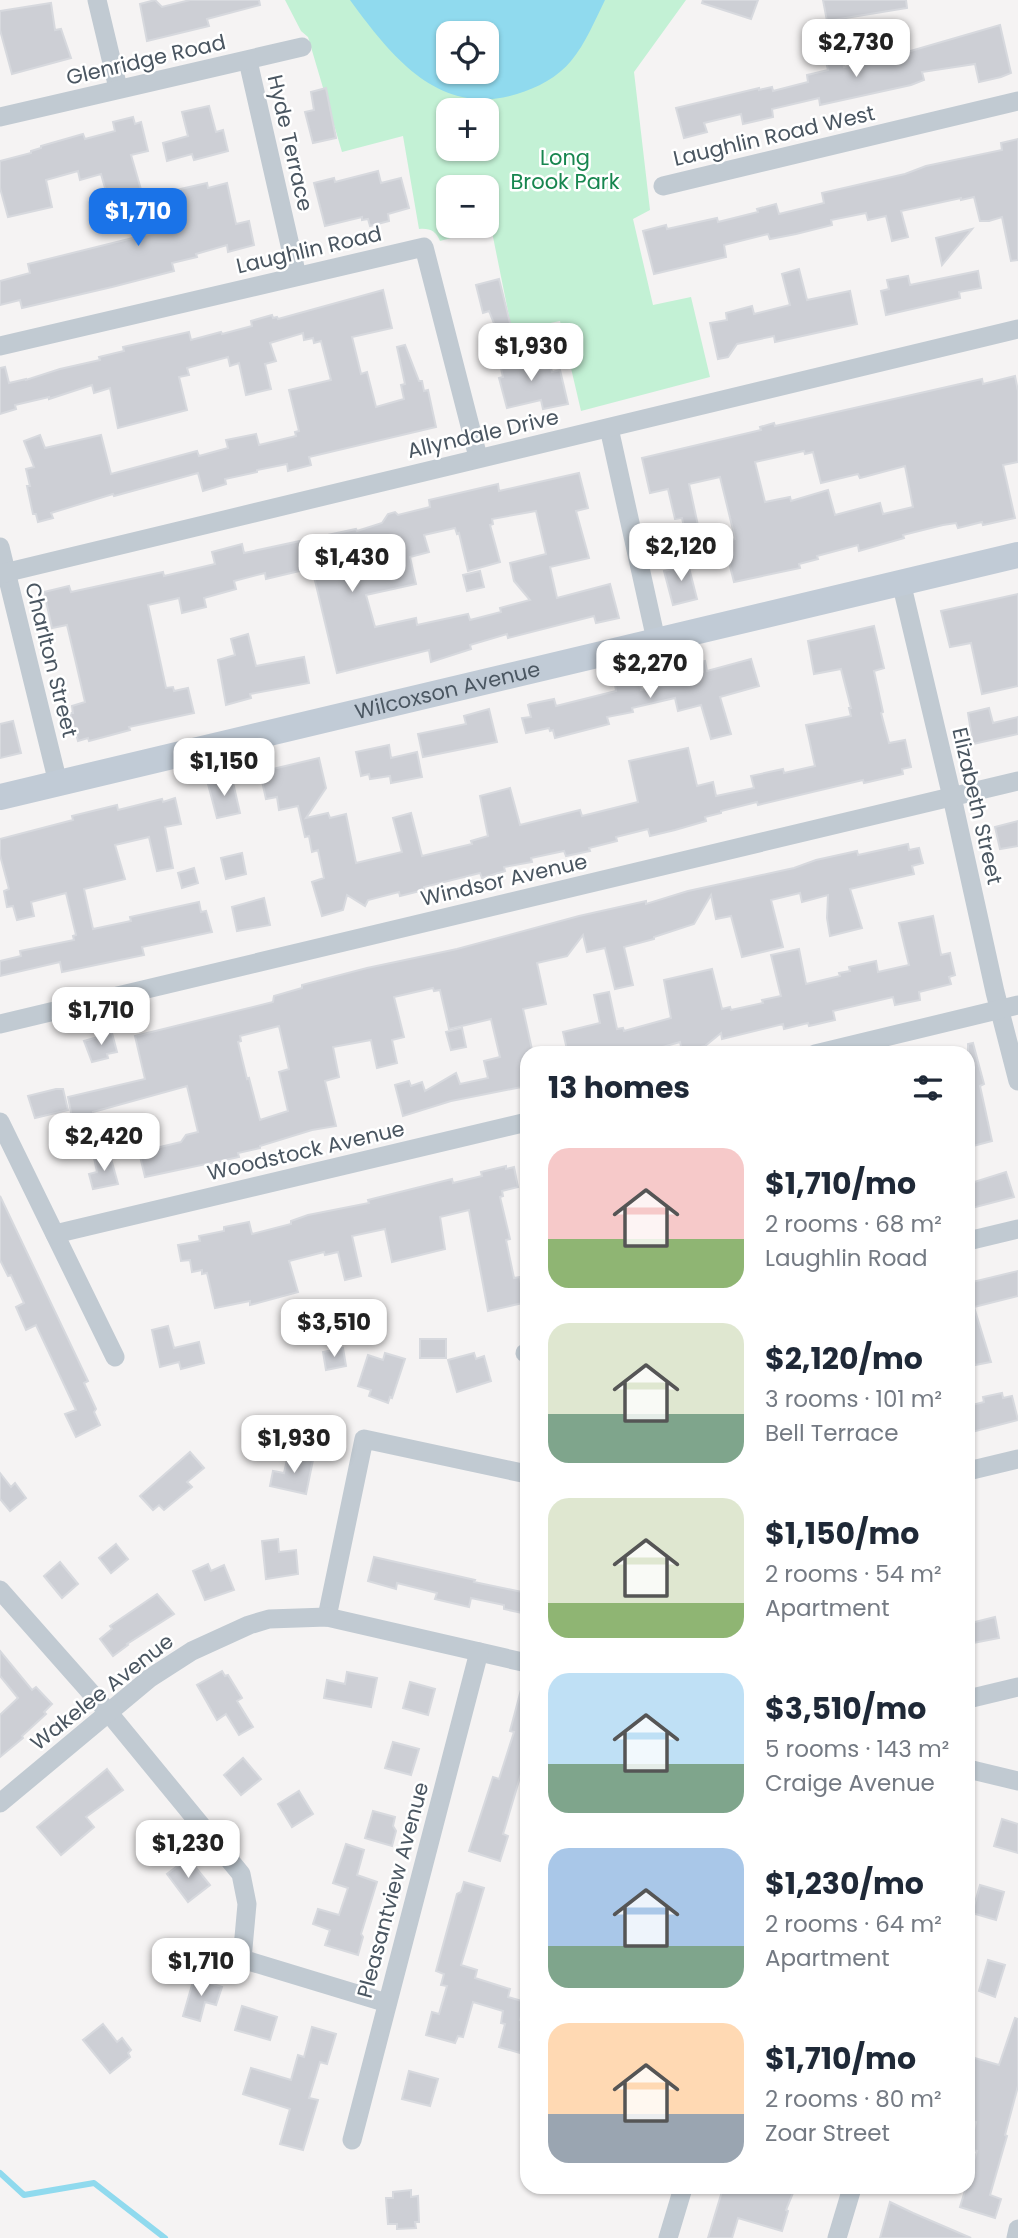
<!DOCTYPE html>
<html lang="en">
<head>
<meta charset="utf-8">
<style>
  body { margin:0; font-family:Poppins,sans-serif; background:#f6f6f7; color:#1f2937; height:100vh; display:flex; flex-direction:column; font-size:26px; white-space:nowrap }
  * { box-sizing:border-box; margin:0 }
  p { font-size:23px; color:#747a83 }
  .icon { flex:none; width:38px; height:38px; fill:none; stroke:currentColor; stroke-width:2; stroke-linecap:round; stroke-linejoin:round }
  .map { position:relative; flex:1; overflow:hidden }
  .panel { position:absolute; left:520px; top:1046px; width:455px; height:1148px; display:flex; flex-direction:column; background:#fff; border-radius:21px; box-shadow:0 2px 5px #0004 }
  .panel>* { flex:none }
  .fabs { position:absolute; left:436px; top:21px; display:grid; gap:14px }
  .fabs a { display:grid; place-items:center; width:63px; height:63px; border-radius:14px; background:#fff; box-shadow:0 2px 5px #0004; font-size:35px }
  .price { position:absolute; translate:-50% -60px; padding:0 16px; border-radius:14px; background:#fff; color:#222; font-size:23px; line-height:46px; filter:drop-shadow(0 2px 4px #0008) }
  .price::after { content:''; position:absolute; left:50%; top:42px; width:21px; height:16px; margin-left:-10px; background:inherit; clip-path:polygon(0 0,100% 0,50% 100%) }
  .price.active { background:#1a73e8; color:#fff }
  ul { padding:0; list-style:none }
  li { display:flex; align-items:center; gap:21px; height:175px; padding:0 28px }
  li span { display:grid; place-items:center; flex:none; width:196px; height:140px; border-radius:21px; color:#555 }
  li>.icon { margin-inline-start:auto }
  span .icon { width:84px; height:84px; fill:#fffc; stroke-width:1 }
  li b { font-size:30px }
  h2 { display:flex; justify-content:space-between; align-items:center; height:84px; padding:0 28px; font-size:30px }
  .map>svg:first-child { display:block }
  .green { fill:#c3f1d5; fill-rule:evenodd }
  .water { fill:#90daee; fill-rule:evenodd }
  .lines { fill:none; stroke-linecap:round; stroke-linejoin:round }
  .stream { stroke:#90daee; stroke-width:6 }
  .building { fill:#cdcfd5; stroke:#d7d9de; stroke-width:2; fill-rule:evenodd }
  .street { stroke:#c1cad2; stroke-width:19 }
  .secondary { stroke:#c1cbd6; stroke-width:26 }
  .labels { text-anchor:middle; stroke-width:5; stroke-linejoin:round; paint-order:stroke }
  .street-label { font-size:21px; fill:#4a5661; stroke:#fff }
  .park-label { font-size:21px; fill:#17864f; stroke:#fff }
</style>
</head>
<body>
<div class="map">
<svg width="1018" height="2238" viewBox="0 0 1018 2238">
  <rect width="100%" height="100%" fill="#f5f3f3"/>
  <path class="green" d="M285,0H686L634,72L650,210L633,219L653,305L691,297L710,377L581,411L560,321L512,331L491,227L440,241C436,231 430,228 419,229L403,136L342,152L308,37L301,31ZM448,33H486V72H448ZM448,110H486V149H448ZM448,187H486V226H448Z"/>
  <path class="water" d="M350,0H605C595,20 586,43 571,61C558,77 537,88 517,94C439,118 391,56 350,0ZM448,33H486V72H448Z"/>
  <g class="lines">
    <path class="stream" d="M0,2173L24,2195L94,2183L165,2238"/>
  </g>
  <g class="building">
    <path d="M155,0L162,7L190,0H259L260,5L207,19L209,26L147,41L140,4Z"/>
    <path d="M703,0H758L751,19L702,3Z"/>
    <path d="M823,0H906L907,8L827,21Z"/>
    <path d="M51,3L55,30L61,29L71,58L12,74L0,30V11Z"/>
    <path d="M1000,25L1011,73L1001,77L979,82L975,64L922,72L924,80L911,85L820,105L819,98L772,109L773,117L743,124L741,114L704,123L707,132L684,138L676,108L759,88V90L772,87L773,91L808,82L807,75L828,70L821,40L837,37L844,67L876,61Z"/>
    <path d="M326,88L336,138L313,143L305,112L314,110L311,92Z"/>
    <path d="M209,106L216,132L223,130L228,151L194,160L192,154L167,161L163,143L188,136L182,112Z"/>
    <path d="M133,117L135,124L141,122L148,151L131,155L142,193L109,202L101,174L80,180L78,171L46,180L52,207L8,217L0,188V161L31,153V151L41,148V146L83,134L85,139L115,131L113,122Z"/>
    <path d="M1018,139V260L1011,261L1002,217L989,221H980L974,197L961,200V198L901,211L908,237L892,241L886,216L868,220L866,213L831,220L832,225L796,234L770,239L768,234L724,245L726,257L654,274L643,231L666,225L667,229L717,218L718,222L758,212L757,209L776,204L779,214L824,203L822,193L905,174L926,166L1002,150L1001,143Z"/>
    <path d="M378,171L381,183L401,178L409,208L388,214L389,221L370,226L368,219L362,220V217L325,226L314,183L334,178L335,182Z"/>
    <path d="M207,183L208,188L227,183L236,224L249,221L254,245L228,252L227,245L196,254L197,257L172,263L174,271L112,287L22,308L20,300L0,305V281L30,273L28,264L153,233L145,197Z"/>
    <path d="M972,229L942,265L936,238Z"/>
    <path d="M799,269L807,300L850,291L857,324L775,342L774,336L737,344L728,357L718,359L710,323L727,320L726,313L752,306L754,314L790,305L782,274Z"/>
    <path d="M978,271L981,288L959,292L960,298L886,315L881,291L889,289L887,280L908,276L910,285Z"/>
    <path d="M499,279L511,327L497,331L489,311L483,313L476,285Z"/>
    <path d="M383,290L392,328L352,337L361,374L367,372L376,407L404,399L401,385L405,384L397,347L405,345L419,381H422L424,391L428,390L436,427L309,457L311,465L288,471L287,464L257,470V472L225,479L226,484L203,491L198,473L114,496L113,494L51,513L53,518L38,522L36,514H33L27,486H30L26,469L34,467L24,441L40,435L45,448L101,435L111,474L197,451L199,456L228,448L226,440L256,434L259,445L296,436L295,432L299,431L289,390L331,380L321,341L314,343L313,338L304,340L303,333L270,343L276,361L265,364L271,389L246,395L239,363L230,366L228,357L187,368L189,375L179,377L187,410L118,428L110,388L94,393L92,385L49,399V397L15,405L16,409L0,414V368L5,367L9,383L26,379V380L60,369L100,360L99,357L124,351L123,347L189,332L191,340L221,332L222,334L252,326L251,321L272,315L273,318L277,317L278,319Z"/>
    <path d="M533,352L538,370L551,368L552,372L560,370L568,404L543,409L541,400L507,408L499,378L503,377L499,360Z"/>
    <path d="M1015,376L1018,391V462L1003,465L1015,518L983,525L982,522L958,528L956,523L943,525L903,535L904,538L859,551L858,545L817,556L818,559L799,564L800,568L734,582L724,542L735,539L734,534L720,477L689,484L705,558L692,561L682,518L675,519L668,489L650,493L642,458L761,430L760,427L774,423L775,426L982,379L983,384ZM804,451L805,454L813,452L821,483L858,474L860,478L905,466L913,507L883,514L880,503L835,515L828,490L791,501L790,497L765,502L755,462Z"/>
    <path d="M579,473L588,508L576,511L589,558L550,567L557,598L610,584L619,618L596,623L594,616L508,638L507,634L470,645L471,649L431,662L429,650L337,673L312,568L266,579L265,573L234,581L236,589L204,598L206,607L182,613L179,598L148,605L166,688L173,687L174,691L188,688L194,713L129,727L130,730L89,741L88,738L78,741L70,713H73L72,706L85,702L76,663L67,625L52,628L44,592L69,586L71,592L163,572L164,576L215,564L212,552L242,544L244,553L356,529L357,531L382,523L388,514L395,512L398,515L430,507L429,500L498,484L499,491ZM536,511L546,554L510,563L514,581L530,600L500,608L501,612L470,620L468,614L417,625L416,618L375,627L366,595L416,584L410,557L429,552L424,535L455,528L457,534L459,533L468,571L500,562L490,525L493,524L492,519Z"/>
    <path d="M687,560L697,599L673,605L664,571L673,569L672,564Z"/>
    <path d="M480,571L484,587L467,591L463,575Z"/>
    <path d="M1018,594V686L982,694L971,643L950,647L941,611Z"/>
    <path d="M874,626L884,668L874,671L883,712L881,713L889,743L905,740L911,767L902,769L903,774L864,783L863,780L758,805L757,802L721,811V813L705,817L706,821L675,830L650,836L648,829L616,837L617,841L589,848L590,851L566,856L564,851L531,858L532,862L504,867L505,871L482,878L480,873L424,887V890L400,896L399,892L368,900L365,906L347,895L343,910L322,916L312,882L324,878L318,850L312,852L309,836L305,837L298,806L279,810L277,797L266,799L260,772L319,758L326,788L306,818L328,813L330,818L346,814L356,863L402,852L393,818L411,813L422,856L472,844L471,841L488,836L480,796L510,788L520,825L580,810L582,816L638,802L629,761L688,748L697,786L713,782L716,796L754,788L751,776L783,769L784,773L815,766L806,725L851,716L849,708H851L841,669L814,674L808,641Z"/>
    <path d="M248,634L256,666L304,657L309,683L250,694L251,698L226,705L218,660L235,655L231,639Z"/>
    <path d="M751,659L759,686L720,697L731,734L711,739L701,705L678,711L675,698L632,708L633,712L607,717L609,724L555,738L553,730L550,731L549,728L526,733L522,718L531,717L528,705L530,704L554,699L556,706L616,691L615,684L639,679L641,690L671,684L668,670L705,661L707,671Z"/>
    <path d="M989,708L993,723L1018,717V734L973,744L968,713Z"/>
    <path d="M489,709L497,742L423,757L418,734L466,724L464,716Z"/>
    <path d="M13,721L21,753L0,758V724Z"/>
    <path d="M389,745L391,758L417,752L422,777L391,783L390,776L370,779L369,774L361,776L356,752Z"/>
    <path d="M232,778L240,813L217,818L208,784Z"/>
    <path d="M175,798L181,824L165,827L173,868L157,871L149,837L115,845L125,879L84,889L93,929L131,921L130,917L199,902L201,912L206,911L212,932L142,947L144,955L62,972L60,962L0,976V961L21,956L20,951L74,940L73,936L76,935L66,893L31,902L34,916L17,920L13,906L7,907L4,891L9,889L0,855V839L73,820L72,816L117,805L118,810L162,799L163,802Z"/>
    <path d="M1018,821V846L1000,849L995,827Z"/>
    <path d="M908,844L909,850L919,848L923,863L912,866L914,874L850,889L862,928L830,936L827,918L828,895L802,902L800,893L771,900L783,947L742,957L731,916L716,919L711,895L694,924L654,937V939L624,947L633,985L615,989L605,948L587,952L583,935L567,956L537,963L546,1004L523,1009L533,1054H527V1086L451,1101L403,1116L395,1085L409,1081L411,1086L422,1082L425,1091L456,1073L460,1084L488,1078L484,1061L500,1057L491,1019L449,1029L440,990L434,991L433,988L394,997L404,1037L392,1040L397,1063L377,1068L371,1040L333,1047L339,1077L325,1081L336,1126L312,1130L260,1146V1148L238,1153L239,1157L145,1177L139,1152L181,1142L186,1135L198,1132L187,1086L93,1112L98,1134L79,1138L75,1118H72L68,1097L145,1079L135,1036L273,1002L274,996L302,988V985L367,968L457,949L579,916L646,901V904L688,891L794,868L816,860L857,851L858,855ZM279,1026L289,1069L279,1072L288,1111L260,1120L249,1078L247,1079L238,1042L241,1041L240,1036Z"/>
    <path d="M242,853L246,874L226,879L221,858Z"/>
    <path d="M194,868L198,883L182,888L178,873Z"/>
    <path d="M264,898L270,925L237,931L232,907Z"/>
    <path d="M933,916L941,955L950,953L955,975L949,977L951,984L919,992L920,1000L895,1005L893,997L833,1011L835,1020L809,1026L808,1023L784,1029L783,1024L722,1039L721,1033L705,1046L682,1051L680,1042L638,1054H568L563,1032L600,1023L594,995L609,992L617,1029L623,1028L624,1031L671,1018L664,980L712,969L722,1009L730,1007L731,1010L763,1003L762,1000L781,996L771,955L799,949L806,984L840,976L839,973L850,971L849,967L876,961L878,972L909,965L899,923Z"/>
    <path d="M462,1028L466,1047L451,1050L446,1032Z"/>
    <path d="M112,1033L117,1052L107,1054L108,1058L92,1062L84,1041Z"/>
    <path d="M973,1043L984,1084L980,1086L992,1141L973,1146L968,1125V1044Z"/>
    <path d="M56,1089H63L68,1110L35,1118L28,1096Z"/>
    <path d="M110,1155L118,1184L93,1189L89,1174L97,1172L94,1158Z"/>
    <path d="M506,1166V1169L514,1167L518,1187L502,1191L503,1196L500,1197L510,1239L506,1240L514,1278L520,1277L521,1283L527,1282V1302L488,1311L469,1210L440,1217L445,1249L392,1262L385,1229L352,1236L361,1276L345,1280L338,1252L325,1255L324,1252L289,1261L298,1292L250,1305V1301L215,1308L207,1273L202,1274V1270L192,1272L190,1260L181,1261L178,1245L200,1241L199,1236L224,1231V1227L249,1222L252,1234L291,1224V1221L308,1215L369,1203L368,1200L452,1179L453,1183L482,1176L481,1172Z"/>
    <path d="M1006,1172L1014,1197L968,1209V1184Z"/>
    <path d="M0,1196L88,1381L84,1383L96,1409L94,1412L100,1425L76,1437L65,1414L76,1410L36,1325L26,1330L16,1307L24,1303L11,1275L8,1276L0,1260Z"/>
    <path d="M1018,1271V1296L974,1307L991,1362L975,1365L973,1356L968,1357V1283Z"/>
    <path d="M168,1326L174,1348L199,1342L204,1363L181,1369L179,1362L160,1367L152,1330Z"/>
    <rect x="420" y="1339" width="26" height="19"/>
    <path d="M343,1348L346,1366L326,1370L323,1352Z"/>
    <path d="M385,1353L405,1359L392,1398L390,1397L388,1403L369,1396L371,1390L358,1386L368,1355L383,1360Z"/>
    <path d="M474,1353L476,1359L484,1356L491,1381L457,1392L448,1360Z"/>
    <path d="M1002,1393L1003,1398L1012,1396L1018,1420L968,1433V1406L984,1402L983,1397Z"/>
    <path d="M190,1452L204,1468L187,1482L192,1487L164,1510L159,1505L153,1510L140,1496Z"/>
    <path d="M288,1455L313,1460L306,1494L270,1486L273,1471L284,1473Z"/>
    <path d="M0,1473L11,1487L15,1483L26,1498L10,1511L0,1499Z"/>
    <path d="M278,1539L279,1552L296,1550L298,1574L266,1579L262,1541Z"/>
    <path d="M116,1544L128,1559L111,1573L99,1558Z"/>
    <path d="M374,1557L475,1580L474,1582L527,1593V1614L504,1609V1605L471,1598L469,1607L435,1599L437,1593L397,1583L396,1589L368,1581Z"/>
    <path d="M60,1562L78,1584L62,1598L44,1576Z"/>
    <path d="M208,1564L211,1571L224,1565L234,1590L205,1600L193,1571Z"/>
    <path d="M157,1594L174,1614L127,1644L128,1645L113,1656L100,1639L112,1629L110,1626Z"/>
    <path d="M995,1617L999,1638L968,1644V1627L972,1626L971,1623Z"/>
    <path d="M0,1651L32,1690L36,1687L52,1704L44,1712L46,1714L22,1736L23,1738L0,1757V1715L18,1698L0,1676Z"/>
    <path d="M222,1671L225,1676L228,1675L242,1698L237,1701L253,1727L239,1735L226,1714L217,1720L197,1685Z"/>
    <path d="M347,1672L377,1678L371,1707L324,1698L327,1680L345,1684Z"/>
    <path d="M410,1682L435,1689L428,1715L403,1708Z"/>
    <path d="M522,1686H527V1754L503,1834L508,1836L500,1861L469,1851L493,1777L499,1779L514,1732L510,1731Z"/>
    <path d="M393,1742L419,1749L411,1775L385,1768Z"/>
    <path d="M243,1758L261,1779L241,1795L224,1775Z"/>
    <path d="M107,1769L123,1790L86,1817L94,1827L61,1855L37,1827Z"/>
    <path d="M299,1791L313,1814L292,1827L278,1804Z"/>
    <path d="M373,1811L395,1817L393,1826L396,1831L392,1846L365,1838Z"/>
    <path d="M1002,1819L1018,1824V1853L994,1846Z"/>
    <path d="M346,1844L364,1850L357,1875L377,1882L361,1934L363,1937L358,1955L325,1945L330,1930L313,1924L318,1909L339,1915L348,1888L333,1883Z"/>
    <path d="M188,1858L210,1885L188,1902L167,1874Z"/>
    <path d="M464,1882L484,1888L461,1965L477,1970L475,1978L510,1989L508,1997L525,2002L520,2020L524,2021L521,2033L525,2035L520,2053L499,2047L505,2024L501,2023L503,2011L473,2002L463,2037L458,2036L455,2043L426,2035L432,2012L439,2014L447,1986L441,1985L444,1974L436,1971L457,1894L461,1892Z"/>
    <path d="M980,1885L1004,1892L996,1920L972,1913Z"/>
    <path d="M988,1960L1005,1965L995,1997L979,1991Z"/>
    <path d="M194,1978L222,1987L216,2005L205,2002L200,2021L183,2016Z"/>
    <path d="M242,2006L277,2017L270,2040L235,2030Z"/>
    <path d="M1015,2018L1018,2019V2086L1005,2135L1007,2136L990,2195L1001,2199L995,2218L960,2207L977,2151L969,2149L976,2122L968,2119V2056L999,2065Z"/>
    <path d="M103,2024L117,2042L122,2038L131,2050L128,2053L130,2057L110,2073L83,2040Z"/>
    <path d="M312,2027L336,2034L327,2064L320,2062L309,2098L318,2100L303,2150L280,2144L290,2109L243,2094L251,2068L291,2080L298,2055L304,2057Z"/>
    <path d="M409,2071L438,2079L430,2106L402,2099Z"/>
    <path d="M723,2188H795L786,2210L788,2211L782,2231L738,2218L732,2238H708Z"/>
    <path d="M411,2190V2197L418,2196L419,2222H415L416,2228L397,2229V2224H388L386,2198H393V2192Z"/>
    <path d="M890,2202L913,2213L971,2238H880Z"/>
  </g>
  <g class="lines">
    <g class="street">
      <path d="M97,0L118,88"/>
      <path d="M248,61L297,276"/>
      <path d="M0,117L302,47"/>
      <path d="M663,186L1018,101"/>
      <path d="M0,346L424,247L478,457"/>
      <path d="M609,428L656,640"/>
      <path d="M0,547L58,783"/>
      <path d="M0,574L1018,329"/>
      <path d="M901,582L952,797L995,992L1018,1081"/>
      <path d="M0,1024L1018,781"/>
      <path d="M815,1054L1018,1005"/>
      <path d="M0,1122L115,1357"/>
      <path d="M55,1234L527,1122"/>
      <path d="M968,1241L1018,1229"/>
      <path d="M525,1353L527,1352"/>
      <path d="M968,1471L1018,1459"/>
      <path d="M0,1590L108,1712L241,1874L247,1904L242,1959"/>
      <path d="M327,1617L364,1439L527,1474"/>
      <path d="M968,1699L1018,1687"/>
      <path d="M968,1769L1018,1781"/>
      <path d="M0,1803L150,1678L192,1651L249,1625L269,1619L327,1617L527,1663"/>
      <path d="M199,1950L242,1959L387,2003"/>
      <path d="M352,2140L479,1652"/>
      <path d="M668,2238L683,2188"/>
      <path d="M837,2238L852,2188"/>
      <path d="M1016,2238L1018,2229"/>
    </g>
    <path class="secondary" id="s1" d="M0,797L1018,555"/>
  </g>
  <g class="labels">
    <g class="street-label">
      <text transform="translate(146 60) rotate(-13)" y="7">Glenridge Road</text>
      <text transform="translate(774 136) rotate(-13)" y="7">Laughlin Road West</text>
      <text transform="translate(290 143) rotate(77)" y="7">Hyde Terrace</text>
      <text transform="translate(309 250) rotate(-13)" y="7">Laughlin Road</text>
      <text transform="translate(483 434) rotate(-13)" y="7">Allyndale Drive</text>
      <text transform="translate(51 660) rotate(76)" y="7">Charlton Street</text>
      <text dy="7" stroke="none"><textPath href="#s1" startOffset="460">Wilcoxson Avenue</textPath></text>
      <text transform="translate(977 806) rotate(77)" y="7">Elizabeth Street</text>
      <text transform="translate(504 880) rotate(-13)" y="7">Windsor Avenue</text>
      <text transform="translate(306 1151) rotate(-13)" y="7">Woodstock Avenue</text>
      <text transform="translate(102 1692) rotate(-38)" y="7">Wakelee Avenue</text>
      <text transform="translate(393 1890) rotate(-75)" y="7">Pleasantview Avenue</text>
    </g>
    <g class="park-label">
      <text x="565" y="165">Long<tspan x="565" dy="24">Brook Park</tspan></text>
    </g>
  </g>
</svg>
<div class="fabs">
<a><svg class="icon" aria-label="locate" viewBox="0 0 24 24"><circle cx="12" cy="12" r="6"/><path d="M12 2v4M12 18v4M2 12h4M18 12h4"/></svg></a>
<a>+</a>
<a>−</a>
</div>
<b class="price" style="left:856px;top:79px">$2,730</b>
<b class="price active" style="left:138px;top:248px">$1,710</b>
<b class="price" style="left:531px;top:383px">$1,930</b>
<b class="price" style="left:681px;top:583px">$2,120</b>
<b class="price" style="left:352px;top:594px">$1,430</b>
<b class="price" style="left:650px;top:700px">$2,270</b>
<b class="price" style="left:224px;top:798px">$1,150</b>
<b class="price" style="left:101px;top:1047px">$1,710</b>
<b class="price" style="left:104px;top:1173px">$2,420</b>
<b class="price" style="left:334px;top:1359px">$3,510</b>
<b class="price" style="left:294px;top:1475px">$1,930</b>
<b class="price" style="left:188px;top:1880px">$1,230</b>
<b class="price" style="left:201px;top:1998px">$1,710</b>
<section class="panel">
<h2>13 homes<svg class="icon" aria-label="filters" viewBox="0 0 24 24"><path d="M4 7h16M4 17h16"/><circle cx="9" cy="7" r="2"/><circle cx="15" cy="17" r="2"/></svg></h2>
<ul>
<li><span style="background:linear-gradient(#f6c9c9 65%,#8fb573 0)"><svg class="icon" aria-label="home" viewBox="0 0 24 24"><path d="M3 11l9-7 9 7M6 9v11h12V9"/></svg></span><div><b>$1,710/mo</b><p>2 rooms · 68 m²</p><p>Laughlin Road</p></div></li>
<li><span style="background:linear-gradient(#dfe7d0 65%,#7fa58c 0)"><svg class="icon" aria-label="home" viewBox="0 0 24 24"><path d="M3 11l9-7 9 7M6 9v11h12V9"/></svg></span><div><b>$2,120/mo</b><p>3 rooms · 101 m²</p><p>Bell Terrace</p></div></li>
<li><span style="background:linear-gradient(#dfe7d0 75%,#8fb573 0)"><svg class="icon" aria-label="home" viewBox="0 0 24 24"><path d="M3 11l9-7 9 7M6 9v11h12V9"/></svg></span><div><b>$1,150/mo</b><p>2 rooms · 54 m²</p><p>Apartment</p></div></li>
<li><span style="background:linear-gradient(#bfe0f5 65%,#7fa58c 0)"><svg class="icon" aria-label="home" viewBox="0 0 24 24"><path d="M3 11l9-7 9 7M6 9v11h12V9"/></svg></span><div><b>$3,510/mo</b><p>5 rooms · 143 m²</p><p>Craige Avenue</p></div></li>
<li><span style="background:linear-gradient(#a9c7e8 70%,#7fa58c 0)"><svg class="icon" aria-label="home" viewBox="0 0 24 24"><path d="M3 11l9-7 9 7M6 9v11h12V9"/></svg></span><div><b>$1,230/mo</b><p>2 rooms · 64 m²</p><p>Apartment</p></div></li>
<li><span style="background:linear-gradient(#ffd9b3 65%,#9aa5b1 0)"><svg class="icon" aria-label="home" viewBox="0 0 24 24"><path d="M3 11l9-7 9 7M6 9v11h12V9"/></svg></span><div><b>$1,710/mo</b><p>2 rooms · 80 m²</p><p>Zoar Street</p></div></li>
</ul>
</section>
</div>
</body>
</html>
